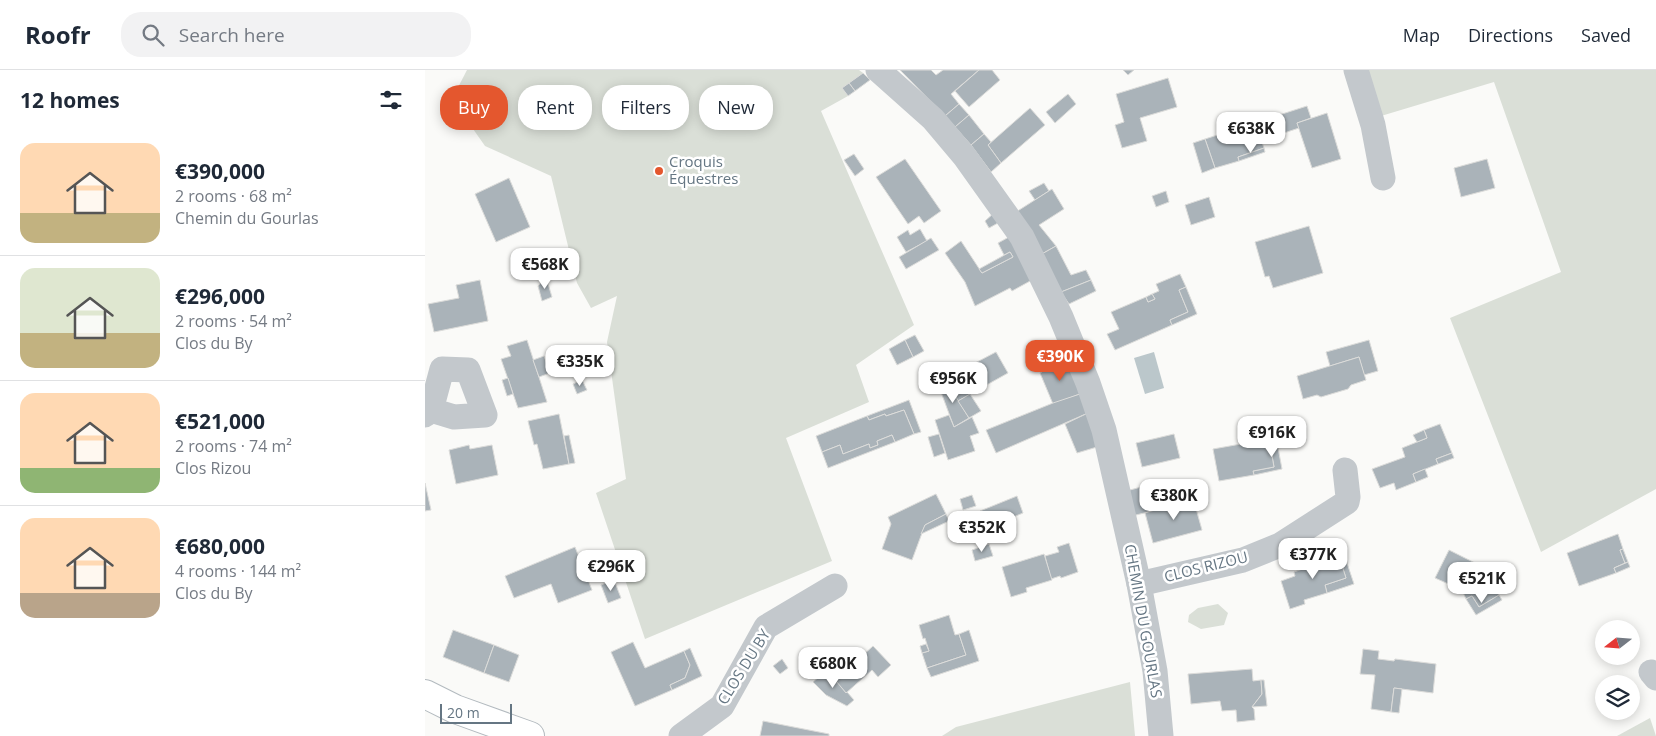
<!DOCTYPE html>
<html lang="en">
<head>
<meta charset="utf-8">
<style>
  body { margin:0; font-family:"Open Sans",sans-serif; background:#f2f2f3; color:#1f2937; height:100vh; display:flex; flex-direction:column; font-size:19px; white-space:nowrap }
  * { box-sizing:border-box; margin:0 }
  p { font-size:16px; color:#747a83 }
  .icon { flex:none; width:28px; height:28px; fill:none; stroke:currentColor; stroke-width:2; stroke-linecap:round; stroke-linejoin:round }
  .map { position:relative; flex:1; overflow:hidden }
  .details { display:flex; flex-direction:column; background:#fff; width:425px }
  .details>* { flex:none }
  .banner { position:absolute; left:15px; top:15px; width:475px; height:45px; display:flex; gap:10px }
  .needle { width:32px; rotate:253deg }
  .buttons { position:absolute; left:1170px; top:550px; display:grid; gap:10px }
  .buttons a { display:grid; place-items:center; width:45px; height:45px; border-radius:50%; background:#fff; box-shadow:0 2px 12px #0003; font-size:25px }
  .scale { position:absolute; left:15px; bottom:12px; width:72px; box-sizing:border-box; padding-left:5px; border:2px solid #657683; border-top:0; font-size:14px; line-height:18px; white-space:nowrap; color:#657683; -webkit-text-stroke:4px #fff; paint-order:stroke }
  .price { position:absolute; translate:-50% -42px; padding:0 11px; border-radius:10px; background:#fff; color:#222; font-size:16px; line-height:32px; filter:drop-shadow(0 1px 2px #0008) }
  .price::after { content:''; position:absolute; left:50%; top:30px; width:15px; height:11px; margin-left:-8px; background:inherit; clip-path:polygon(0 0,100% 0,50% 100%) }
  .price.on { background:#e4572e; color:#fff }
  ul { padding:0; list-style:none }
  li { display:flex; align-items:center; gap:15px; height:125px; padding:0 20px }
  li+li { border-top:1px solid #e0e1e3 }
  li span { display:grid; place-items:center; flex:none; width:140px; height:100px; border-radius:15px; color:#555 }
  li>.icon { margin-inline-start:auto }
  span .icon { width:60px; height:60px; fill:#fffc; stroke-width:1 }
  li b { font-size:21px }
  h2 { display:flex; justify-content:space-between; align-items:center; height:60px; padding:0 20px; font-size:21px }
  .chip { padding:0 18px; border-radius:20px; background:#fff; box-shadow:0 2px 12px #0003; font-size:18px; line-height:45px }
  .chip.on { background:#e4572e; color:#fff }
  header { display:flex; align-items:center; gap:30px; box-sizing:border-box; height:70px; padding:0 25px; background:#fff; border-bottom:1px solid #e0e1e3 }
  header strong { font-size:24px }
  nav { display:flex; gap:28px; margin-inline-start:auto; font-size:18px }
  .search { width:350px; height:45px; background:#f2f2f3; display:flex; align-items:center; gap:12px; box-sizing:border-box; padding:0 18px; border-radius:20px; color:#747a83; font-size:19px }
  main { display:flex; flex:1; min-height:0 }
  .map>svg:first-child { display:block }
  .green { fill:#dadfd7 }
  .water { fill:#bbc7cb }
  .building { fill:#aab3b9; stroke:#dcdcda }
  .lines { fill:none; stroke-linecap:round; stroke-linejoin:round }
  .secondary-casing { stroke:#b3babf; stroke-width:30 }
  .street { stroke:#c3c8cc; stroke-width:25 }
  .secondary { stroke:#fff; stroke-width:28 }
  .poi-dot { fill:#e4572e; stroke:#fff; stroke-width:2 }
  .labels { text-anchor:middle; stroke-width:5; stroke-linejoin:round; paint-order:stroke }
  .poi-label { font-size:15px; fill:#657683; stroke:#fff; text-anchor:start }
  .street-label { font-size:15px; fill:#657683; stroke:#fff }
</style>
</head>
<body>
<header>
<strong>Roofr</strong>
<div class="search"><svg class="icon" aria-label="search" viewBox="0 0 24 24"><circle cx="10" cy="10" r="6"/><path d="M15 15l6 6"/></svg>Search here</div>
<nav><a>Map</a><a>Directions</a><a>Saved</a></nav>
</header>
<main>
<section class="details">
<h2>12 homes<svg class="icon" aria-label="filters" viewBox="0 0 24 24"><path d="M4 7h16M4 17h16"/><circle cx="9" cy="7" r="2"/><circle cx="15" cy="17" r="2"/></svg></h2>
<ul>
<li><span style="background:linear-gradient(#ffd9b3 70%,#c2b280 0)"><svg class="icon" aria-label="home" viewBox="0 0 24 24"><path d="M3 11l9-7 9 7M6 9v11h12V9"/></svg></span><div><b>€390,000</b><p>2 rooms · 68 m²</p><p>Chemin du Gourlas</p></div></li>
<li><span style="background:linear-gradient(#dfe7d0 65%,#c2b280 0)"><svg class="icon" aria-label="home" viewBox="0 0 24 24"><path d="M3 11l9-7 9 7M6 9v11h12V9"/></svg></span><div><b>€296,000</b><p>2 rooms · 54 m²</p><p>Clos du By</p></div></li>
<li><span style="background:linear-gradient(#ffd9b3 75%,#8fb573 0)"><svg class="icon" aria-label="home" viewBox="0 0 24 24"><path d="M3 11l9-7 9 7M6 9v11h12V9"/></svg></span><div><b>€521,000</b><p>2 rooms · 74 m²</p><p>Clos Rizou</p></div></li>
<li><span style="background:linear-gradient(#ffd9b3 75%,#b9a48a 0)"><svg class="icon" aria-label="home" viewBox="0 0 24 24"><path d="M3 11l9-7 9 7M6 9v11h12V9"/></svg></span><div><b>€680,000</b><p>4 rooms · 144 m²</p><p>Clos du By</p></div></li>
</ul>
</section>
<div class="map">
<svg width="1231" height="666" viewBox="0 0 1231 666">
  <rect width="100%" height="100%" fill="#fafaf8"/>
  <g class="green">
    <path d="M42,0H434L438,3L417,18L423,26L396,41L489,255L431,295L444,332L361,368L407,491L220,569L171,423L201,409L182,272L192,226L166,238L152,213L126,106L60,76L27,29Z"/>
    <path d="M942,0H1231V419L1116,482L1025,248L1136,202L1069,12L956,46Z"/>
    <path d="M793,534L803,543L799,555L776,559L763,552L764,545L773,538Z"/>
    <path d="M705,612L710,666H517L531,657Z"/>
    <path d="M1225,648L1231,666H1192Z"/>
  </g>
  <path class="water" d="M729,282L739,318L720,324L709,288Z"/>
  <g class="building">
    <path d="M475,0H506L511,5L518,0H554L526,24L534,34L520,46Z"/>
    <path d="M554,0H567L575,10L544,37L530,21Z"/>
    <path d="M698,0H709L703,5Z"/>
    <path d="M438,3L445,10L430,21L424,13Z"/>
    <path d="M743,8L752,37L715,48L722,71L697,78L690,55L699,52L691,24Z"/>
    <path d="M424,13L430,21L423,26L417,18Z"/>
    <path d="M643,24L651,34L630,53L621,42Z"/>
    <path d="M534,34L544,45L530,57L520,46Z"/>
    <path d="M882,36L886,48L872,53L874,58L859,63L854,45Z"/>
    <path d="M605,38L620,55L576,93L563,75Z"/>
    <path d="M902,43L916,89L887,98L872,53Z"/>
    <path d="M544,45L559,64L546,75L530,57Z"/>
    <path d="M830,53L839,78L813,87L814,91L790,98L780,69Z"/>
    <path d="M559,64L566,72L563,75L576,93L566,102L546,75Z"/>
    <path d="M780,69L790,98L777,103L768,73Z"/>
    <path d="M839,78L840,82L814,91L813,87Z"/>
    <path d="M429,84L439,99L430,106L419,90Z"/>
    <path d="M480,89L516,141L499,153L494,146L483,154L451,107Z"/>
    <path d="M1062,89L1070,118L1036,127L1029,98Z"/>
    <path d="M84,108L105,157L71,172L50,124Z"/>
    <path d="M619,113L624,121L610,130L604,121Z"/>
    <path d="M627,119L639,139L614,155L631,176L615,185L591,142Z"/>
    <path d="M741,121L744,132L731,137L727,126Z"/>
    <path d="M784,127L790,147L766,155L760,135Z"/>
    <path d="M569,143L573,153L564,158L560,151Z"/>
    <path d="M884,156L898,203L848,218L844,206L840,207L830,172Z"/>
    <path d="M495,159L502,171L481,182L472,167L483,160L485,165Z"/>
    <path d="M584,167L607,210L587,221L585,218L550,236L540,212L520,183L536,171L557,203L588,187L585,182L579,185L573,173Z"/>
    <path d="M506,168L514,180L481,199L474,187Z"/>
    <path d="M631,176L646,205L661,200L666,210L636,222L615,185Z"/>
    <path d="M585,182L588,187L557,203L554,199Z"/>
    <path d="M755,204L761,217L754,220L763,242L745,250L747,255L690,280L682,264L694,259L686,242L721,227L723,232L730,229L727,224L734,221L731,214Z"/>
    <path d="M121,207L127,227L117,231L113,216Z"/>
    <path d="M55,210L63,251L9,262L3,234L34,228L31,215Z"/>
    <path d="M666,210L671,221L644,234L636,222Z"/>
    <path d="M761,217L772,244L747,255L745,250L763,242L754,220Z"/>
    <path d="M727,224L730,229L723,232L721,227Z"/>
    <path d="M490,265L499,281L488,287L480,270Z"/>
    <path d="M102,270L122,332L93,338L76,289L86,286L82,276Z"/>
    <path d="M480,270L488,287L472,295L464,279Z"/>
    <path d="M944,270L953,301L939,305L934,287L905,296L901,282Z"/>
    <path d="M571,282L583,303L533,331L520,309L541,298L542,300L551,294L550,293Z"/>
    <path d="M119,286L125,303L114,307L108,290Z"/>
    <path d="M934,287L941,310L926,315L923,319L896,327L892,325L878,329L872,306Z"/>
    <path d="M641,288L655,324L628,334L615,303Z"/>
    <path d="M83,308L88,324L82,326L77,310Z"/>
    <path d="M520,309L544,348L529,357L513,314Z"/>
    <path d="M157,310L162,320L152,324L148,314Z"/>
    <path d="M545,324L556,341L544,348L533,331Z"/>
    <path d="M655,324L663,343L571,383L561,360L628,333Z"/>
    <path d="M484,330L496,362L489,364L479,340L461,346L460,344L444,350L442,346Z"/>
    <path d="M479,340L489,364L470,372L467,365L452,371L453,375L445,378L444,374L418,384L415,375L397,382L391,366L442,346L444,350L460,344L461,346Z"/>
    <path d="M663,343L672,377L652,383L640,354Z"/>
    <path d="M134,344L144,394L118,399L112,374L109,375L103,351Z"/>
    <path d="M524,345L529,357L547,347L554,363L545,366L550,381L523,390L510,350Z"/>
    <path d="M1015,354L1027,383L1011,389L1013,394L988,404L991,412L971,420L969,413L955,418L947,399L980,387L977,378L1002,368L999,360Z"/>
    <path d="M999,360L1002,368L992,372L988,365Z"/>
    <path d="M514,364L520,383L509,387L503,367Z"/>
    <path d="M749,364L755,388L717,397L711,373Z"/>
    <path d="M144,365L150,393L144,394L139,366Z"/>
    <path d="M467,365L470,372L403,398L397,382L415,375L418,384L444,374L445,378L453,375L452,371Z"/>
    <path d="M851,367L857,399L829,405L828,401L849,397L844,369Z"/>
    <path d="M844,369L849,397L828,401L829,405L794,411L788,379Z"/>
    <path d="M44,375L45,379L67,375L73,405L31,414L24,380Z"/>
    <path d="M1027,383L1029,388L1013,394L1011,389Z"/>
    <path d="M1000,399L1003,407L991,412L988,404Z"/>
    <path d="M0,413L6,440L0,441Z"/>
    <path d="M724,415L731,440L707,446L701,421Z"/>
    <path d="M511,424L521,444L500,455L487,490L457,479L466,454L463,447Z"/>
    <path d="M547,425L551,436L538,440L535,429Z"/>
    <path d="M592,426L598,443L562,458L555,441Z"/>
    <path d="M768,428L777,460L728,473L720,443Z"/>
    <path d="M521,444L524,451L496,464L500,455Z"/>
    <path d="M1193,464L1198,479L1195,480L1200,493L1189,498L1191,503L1154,516L1142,483Z"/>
    <path d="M644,473L653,502L636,508L635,506L626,509L620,486L634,482L632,477Z"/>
    <path d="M564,474L568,486L550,491L547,480Z"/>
    <path d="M150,477L167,520L133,533L126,514L89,528L80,506Z"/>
    <path d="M1198,479L1203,492L1200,493L1195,480Z"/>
    <path d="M1024,480L1050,493L1048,497L1057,501L1059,499L1074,525L1054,537L1047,526L1041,529L1037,520L1010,508Z"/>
    <path d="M918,481L929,514L902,523L900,515L921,508L913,483Z"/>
    <path d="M913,483L921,508L900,515L902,523L879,530L880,534L865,539L856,511L870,506L869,502L892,494L891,490Z"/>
    <path d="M619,484L627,510L601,518L602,522L586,527L577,497Z"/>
    <path d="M891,490L892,494L884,497L883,493Z"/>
    <path d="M1203,492L1205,497L1191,503L1189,498Z"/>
    <path d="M1050,493L1058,497L1059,499L1057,501L1048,497Z"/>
    <path d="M189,510L196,528L183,533L176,515Z"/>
    <path d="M1074,525L1077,530L1051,545L1041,529L1047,526L1054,537Z"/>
    <path d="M524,545L530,565L534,564L541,585L502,598L497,583L504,581L500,568L498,569L494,555Z"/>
    <path d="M28,560L69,575L59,603L18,587Z"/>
    <path d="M544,560L554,591L506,607L502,598L541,585L534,564Z"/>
    <path d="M208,572L220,598L259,581L265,595L260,608L245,615L247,620L210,636L186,582Z"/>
    <path d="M501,574L504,581L497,583L495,576Z"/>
    <path d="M69,575L94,585L84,612L59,603Z"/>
    <path d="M448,576L466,595L453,607L447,600L421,623L405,605L431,581L436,587Z"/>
    <path d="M265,578L277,606L247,620L245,615L260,608L265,595L259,581Z"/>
    <path d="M938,579L954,581L953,589L969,591L970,589L1011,594L1008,623L969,618L966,642L946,639L950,605L935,604Z"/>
    <path d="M357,589L363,598L355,604L348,596Z"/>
    <path d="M827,599L828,611L836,610L837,624L827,637L829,639L830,650L812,652L811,640L797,641L795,631L766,634L763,604Z"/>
    <path d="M402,600L421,623L422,622L429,630L422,636L401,625L388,612Z"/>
    <path d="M836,610H839L842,636L827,637L837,624Z"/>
    <path d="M969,618L977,619L974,643L966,642Z"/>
    <path d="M338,651L404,664V666H335Z"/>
  </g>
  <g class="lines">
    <defs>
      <path id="secondary" d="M0,624L30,639L105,666"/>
    </defs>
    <use href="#secondary" class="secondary-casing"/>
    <g class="street">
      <path d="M453,0L508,49L540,87L597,167L636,247L663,313L679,360L714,514L730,601L736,666"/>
      <path d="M931,0L948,55L958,108"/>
      <path d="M0,345L6,340L17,299L43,300L60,345L29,347L6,340"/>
      <path d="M714,514L818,490L855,475L922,432L923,427L920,400"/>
      <path d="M1226,602L1231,608"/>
      <path d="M256,666L297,636L341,557L410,516"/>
    </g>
    <use href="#secondary" class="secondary"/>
  </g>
  <circle class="poi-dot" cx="234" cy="101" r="5"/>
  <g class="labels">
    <g class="poi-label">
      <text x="244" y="97">Croquis<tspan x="244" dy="17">Équestres</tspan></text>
    </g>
    <g class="street-label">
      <text transform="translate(781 497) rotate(-14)" y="5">CLOS RIZOU</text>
      <text transform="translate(718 551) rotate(80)" y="5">CHEMIN DU GOURLAS</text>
      <text transform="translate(319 597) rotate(-58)" y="5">CLOS DU BY</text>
    </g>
  </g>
</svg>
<div class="buttons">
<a><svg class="needle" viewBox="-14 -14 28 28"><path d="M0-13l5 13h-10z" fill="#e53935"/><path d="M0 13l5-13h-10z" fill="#747a83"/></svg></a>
<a><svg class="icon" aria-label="layers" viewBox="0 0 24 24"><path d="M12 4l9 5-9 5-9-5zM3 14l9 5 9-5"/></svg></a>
</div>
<div class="scale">20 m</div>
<b class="price" style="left:826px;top:84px">€638K</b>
<b class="price" style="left:120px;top:220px">€568K</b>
<b class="price on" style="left:635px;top:312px">€390K</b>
<b class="price" style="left:155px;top:317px">€335K</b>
<b class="price" style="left:528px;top:334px">€956K</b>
<b class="price" style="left:847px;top:388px">€916K</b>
<b class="price" style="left:749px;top:451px">€380K</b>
<b class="price" style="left:557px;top:483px">€352K</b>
<b class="price" style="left:888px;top:510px">€377K</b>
<b class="price" style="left:186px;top:522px">€296K</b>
<b class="price" style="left:1057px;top:534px">€521K</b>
<b class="price" style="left:408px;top:619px">€680K</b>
<div class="banner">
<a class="chip on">Buy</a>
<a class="chip">Rent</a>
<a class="chip">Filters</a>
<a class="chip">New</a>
</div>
</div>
</main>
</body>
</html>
